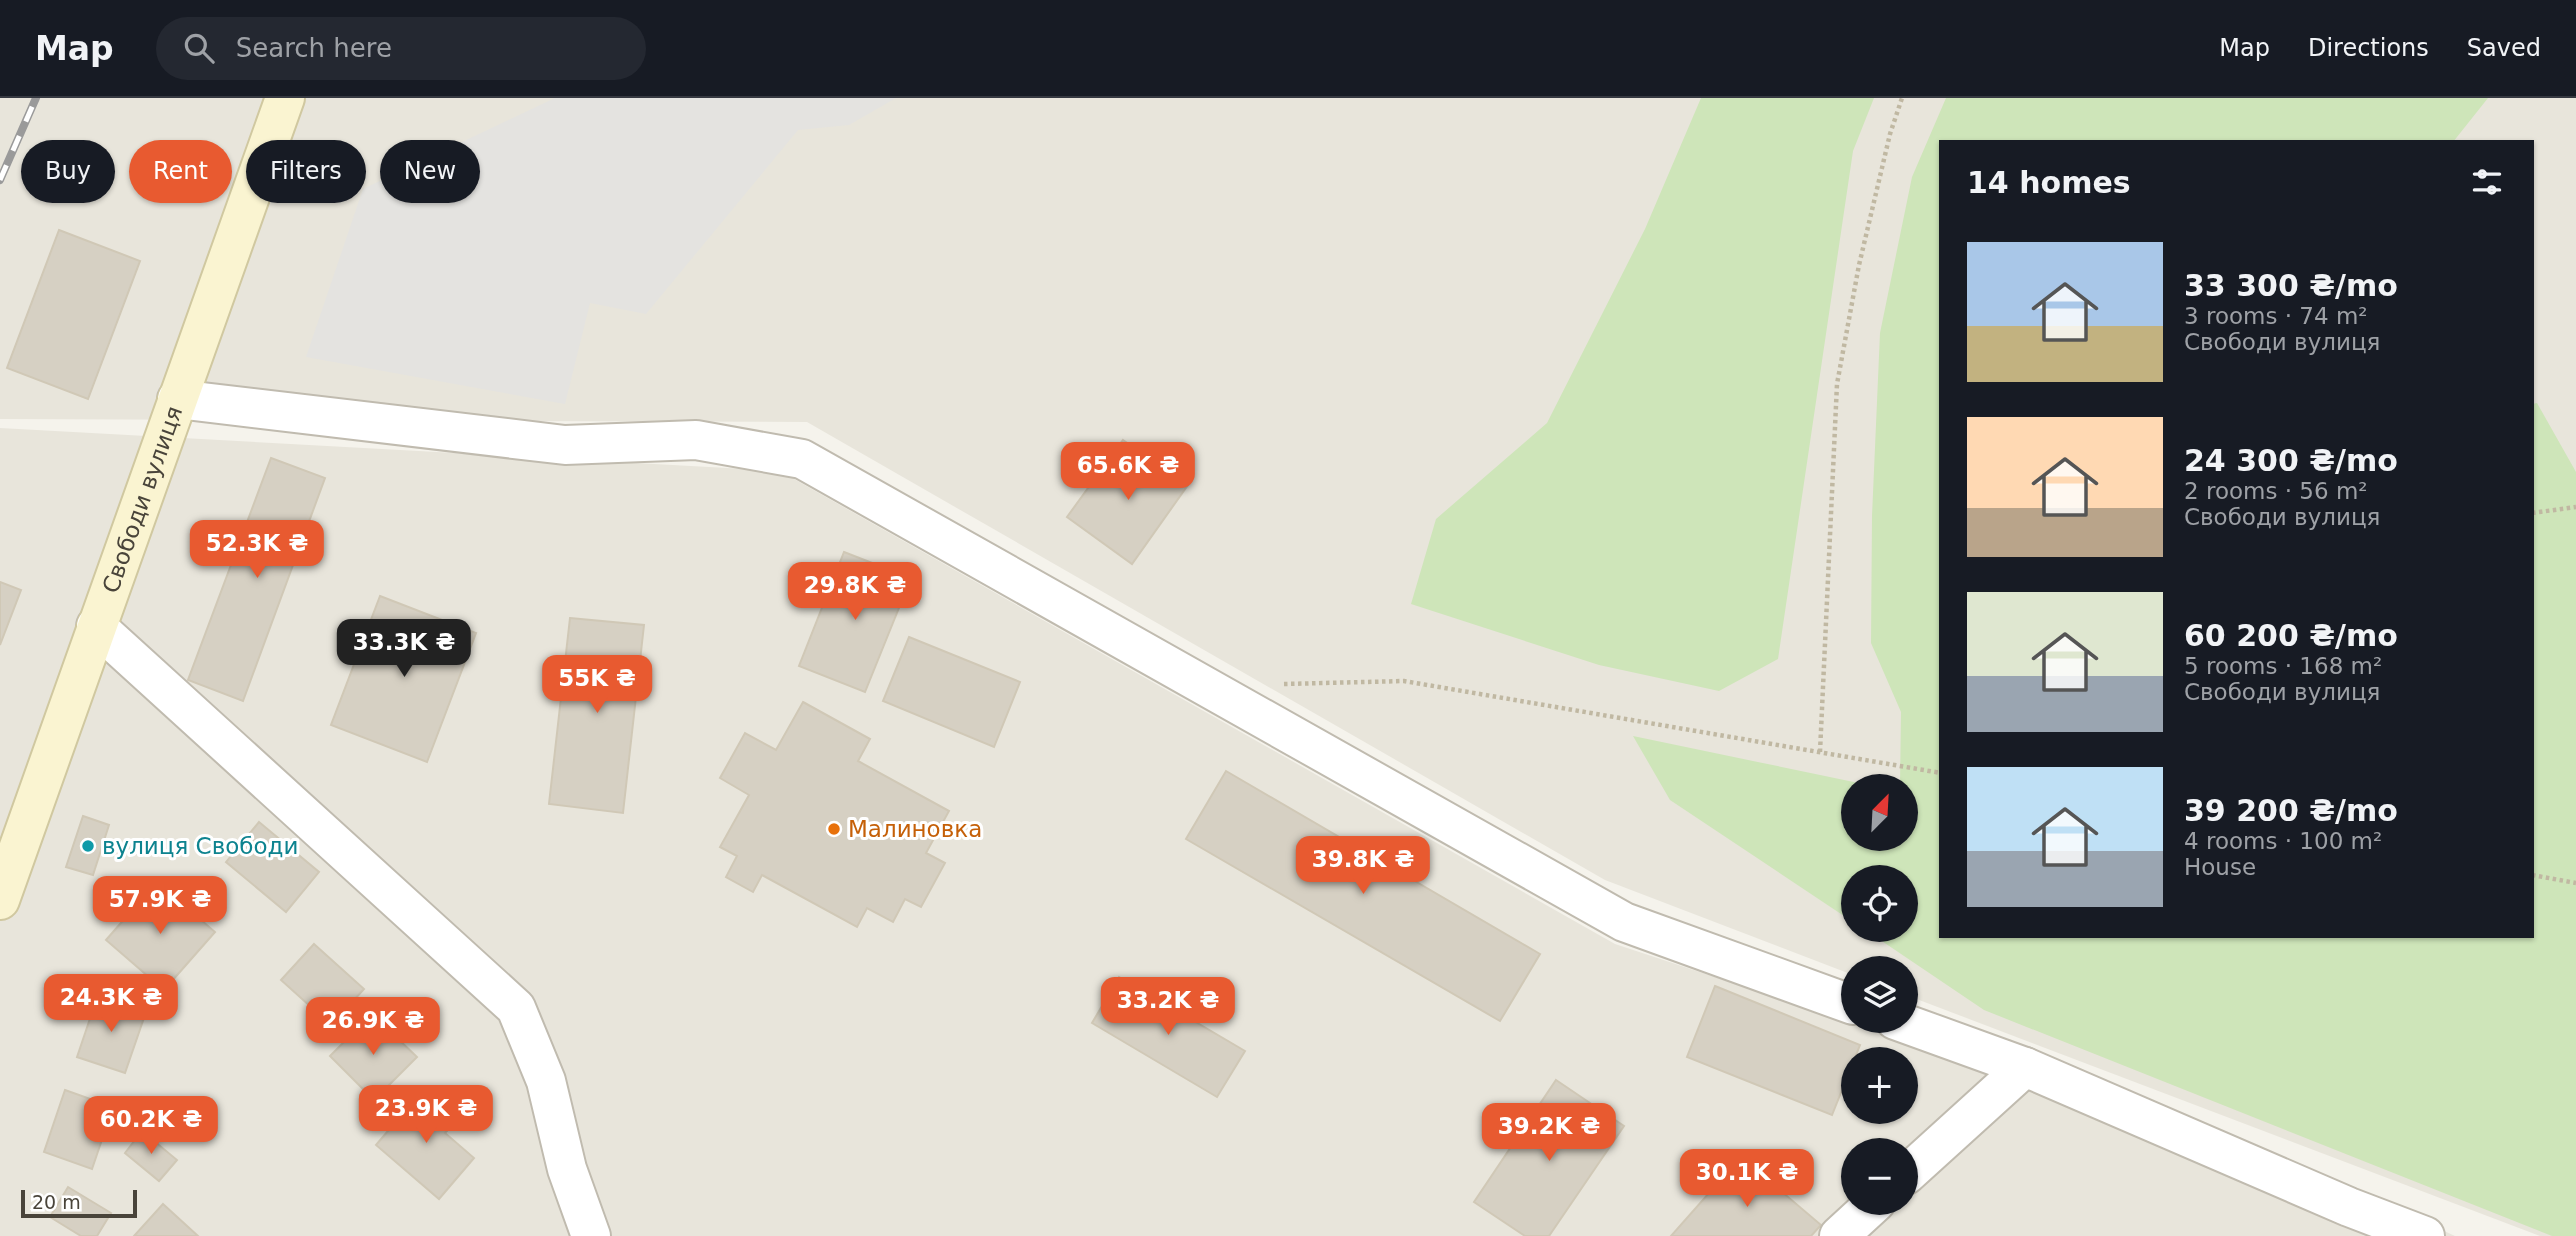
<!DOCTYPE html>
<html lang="en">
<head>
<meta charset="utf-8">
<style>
  body { margin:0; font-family:"DejaVu Sans",sans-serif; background:#242831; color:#f1f3f6; height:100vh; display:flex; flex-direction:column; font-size:26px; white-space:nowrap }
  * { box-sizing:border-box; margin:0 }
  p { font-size:23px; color:#9ea1a6 }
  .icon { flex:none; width:38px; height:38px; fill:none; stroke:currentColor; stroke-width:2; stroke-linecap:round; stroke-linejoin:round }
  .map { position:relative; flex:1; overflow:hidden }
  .drawer { position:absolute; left:1939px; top:42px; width:595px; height:798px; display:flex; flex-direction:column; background:#171b24; border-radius:0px; box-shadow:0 2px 5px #0004 }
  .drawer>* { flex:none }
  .hud { position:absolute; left:21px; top:42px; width:665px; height:63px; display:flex; gap:14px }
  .needle { width:46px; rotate:24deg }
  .tools { position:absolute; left:1841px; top:676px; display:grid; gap:14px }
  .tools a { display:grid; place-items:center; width:77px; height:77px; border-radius:50%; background:#171b24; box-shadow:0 2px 5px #0004; font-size:35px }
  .scale { position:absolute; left:21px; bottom:18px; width:116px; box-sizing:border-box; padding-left:7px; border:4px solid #49443a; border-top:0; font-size:19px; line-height:24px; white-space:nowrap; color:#49443a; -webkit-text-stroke:5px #fff; paint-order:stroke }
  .price { position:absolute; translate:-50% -60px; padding:0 16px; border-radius:14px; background:#e85a30; color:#fff; font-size:23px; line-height:46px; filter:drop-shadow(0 2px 4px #0008) }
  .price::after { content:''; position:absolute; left:50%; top:42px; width:21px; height:16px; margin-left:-10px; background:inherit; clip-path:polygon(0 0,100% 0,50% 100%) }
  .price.active { background:#222; color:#fff }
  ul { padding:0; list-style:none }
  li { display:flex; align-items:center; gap:21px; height:175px; padding:0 28px }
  li span { display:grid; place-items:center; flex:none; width:196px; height:140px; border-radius:0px; color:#555 }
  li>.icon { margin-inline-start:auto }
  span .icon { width:84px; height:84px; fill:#fffc; stroke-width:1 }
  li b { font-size:30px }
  h2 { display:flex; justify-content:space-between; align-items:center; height:84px; padding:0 28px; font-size:30px }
  .chip { padding:0 24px; border-radius:32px; background:#171b24; box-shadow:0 2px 5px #0004; font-size:24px; line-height:63px }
  .chip.active { background:#e85a30; color:#fff }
  header { display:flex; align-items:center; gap:42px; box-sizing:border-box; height:98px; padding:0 35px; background:#171b24; border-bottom:2px solid #363941 }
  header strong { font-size:33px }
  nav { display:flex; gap:38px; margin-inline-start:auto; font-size:24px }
  .search { width:490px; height:63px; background:#242831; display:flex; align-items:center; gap:18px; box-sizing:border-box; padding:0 24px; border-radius:38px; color:#9ea1a6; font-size:26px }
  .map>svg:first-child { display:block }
  .residential { fill:#e8e5db; fill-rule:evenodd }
  .green { fill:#cee5b9 }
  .parking { fill:#e4e3e0 }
  .building { fill:#d6d0c3; stroke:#d0c8b6; stroke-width:2 }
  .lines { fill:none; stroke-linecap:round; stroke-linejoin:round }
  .street-casing { stroke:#c0bbaf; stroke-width:42 }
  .secondary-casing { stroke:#d0c8a0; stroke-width:42 }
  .path { stroke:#c0b8a2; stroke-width:4.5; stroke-dasharray:3.5 3.5; stroke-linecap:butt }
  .street { stroke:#fff; stroke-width:38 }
  .secondary { stroke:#faf4d1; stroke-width:38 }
  .rail-casing { stroke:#9a9a9a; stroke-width:8 }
  .rail { stroke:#fff; stroke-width:5; stroke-dasharray:16; stroke-linecap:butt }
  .food-dot { fill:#e8710a; stroke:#fff; stroke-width:2.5 }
  .culture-dot { fill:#0f9aa8; stroke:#fff; stroke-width:2.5 }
  .labels { text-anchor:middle; stroke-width:6; stroke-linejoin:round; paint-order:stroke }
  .street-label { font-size:23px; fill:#49443a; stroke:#fff }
  .food-label { font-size:23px; fill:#c56008; stroke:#fff; text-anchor:start }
  .culture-label { font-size:23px; fill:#0d838f; stroke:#fff; text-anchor:start }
</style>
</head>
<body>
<header>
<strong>Map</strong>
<div class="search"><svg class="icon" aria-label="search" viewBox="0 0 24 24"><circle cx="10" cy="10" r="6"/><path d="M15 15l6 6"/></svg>Search here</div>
<nav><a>Map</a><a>Directions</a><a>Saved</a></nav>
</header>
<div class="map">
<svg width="2576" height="1138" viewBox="0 0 2576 1138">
  <rect width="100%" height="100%" fill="#f5f3ec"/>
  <g class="residential">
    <path d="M0,0H2576V1138H2540L1906,897V870H1853V877L1605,782L807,324L0,321ZM1941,44H2532V838H1941ZM1853,688H1906V740H1853ZM1853,779H1906V831H1853Z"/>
    <path d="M0,330L780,373L1615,846L2344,1087L2455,1138H0ZM1853,961H1906V1013H1853ZM1853,1052H1906V1104H1853Z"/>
  </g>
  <g class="green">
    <path d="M1701,0H1874L1853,53L1778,561L1719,593L1599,567L1411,506L1436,421L1547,325L1645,131Z"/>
    <path d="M1946,0H2488L2453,44H1941V838H2532V306L2537,305L2576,374V1138H2552L1984,912L1864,831H1906V779H1853V824L1670,702L1633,638L1873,688H1853V740H1906V688H1900L1901,614L1871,545L1872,418L1880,235L1912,79Z"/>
  </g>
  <path class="parking" d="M555,0H896L849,27L798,32L646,216L590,205L565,306L306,259L363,91Z"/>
  <g class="building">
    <path d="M59,132L140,163L88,301L7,270Z"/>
    <path d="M1123,342L1188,387L1132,466L1067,419Z"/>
    <path d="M271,360L325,380L243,603L188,582Z"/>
    <path d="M844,454L911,480L865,594L799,568Z"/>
    <path d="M0,484L21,492L0,547Z"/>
    <path d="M380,498L476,535L427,664L331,627Z"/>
    <path d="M570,520L644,527L623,715L549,706Z"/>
    <path d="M909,539L1020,584L994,649L883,603Z"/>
    <path d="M803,604L870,641L858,663L949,713L926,755L945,765L921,809L905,801L893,824L867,810L857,829L762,777L753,794L726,779L737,758L720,749L749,697L720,680L745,635L776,652Z"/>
    <path d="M1226,673L1540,856L1500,923L1186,741Z"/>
    <path d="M83,718L109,727L93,777L66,769Z"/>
    <path d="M259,724L319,774L286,814L226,764Z"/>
    <path d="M157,784L215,834L164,892L106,842Z"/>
    <path d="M314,846L364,891L331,927L281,882Z"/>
    <path d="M1119,879L1245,953L1217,999L1092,925Z"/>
    <path d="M1715,888L1860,947L1832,1017L1687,959Z"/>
    <path d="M98,897L146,914L125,975L77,959Z"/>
    <path d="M372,916L417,959L374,1002L330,958Z"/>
    <path d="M1556,982L1624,1028L1549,1138H1525L1474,1104Z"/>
    <path d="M65,992L113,1009L92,1071L44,1054Z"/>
    <path d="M423,992L457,1022L445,1035L474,1060L439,1101L376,1047Z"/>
    <path d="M142,1033L177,1062L159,1083L125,1055Z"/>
    <path d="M1741,1059L1821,1127L1811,1138H1671Z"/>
    <path d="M68,1089L111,1115L97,1138H81L50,1119Z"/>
    <path d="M163,1106L198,1138H134Z"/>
  </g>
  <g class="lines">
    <defs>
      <g id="street">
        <path d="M177,301L565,347L696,342L802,361L1624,824L1853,907"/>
        <path d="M96,528L516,910L546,983L567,1071L591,1138"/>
        <path d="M1895,922L2025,969L2349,1109L2425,1138"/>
        <path d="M1906,1077L2025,969"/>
        <path d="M1839,1138L1876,1104"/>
      </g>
      <g id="secondary">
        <path id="s1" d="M0,802L285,0"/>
      </g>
    </defs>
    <use href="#street" class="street-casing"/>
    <use href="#secondary" class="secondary-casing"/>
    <g class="path">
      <path d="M2532,415L2576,409"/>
      <path d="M1284,586L1404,583L1941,675"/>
      <path d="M1820,654L1837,286L1859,167L1890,36L1902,0"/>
      <path d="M2532,777L2576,785"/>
    </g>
    <use href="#street" class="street"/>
    <use href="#secondary" class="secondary"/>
    <defs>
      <path id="rail" d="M0,82L36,0"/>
    </defs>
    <use href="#rail" class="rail-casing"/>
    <use href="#rail" class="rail"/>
  </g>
  <circle class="food-dot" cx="834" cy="731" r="7"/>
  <circle class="culture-dot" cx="88" cy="748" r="7"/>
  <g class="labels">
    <g class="street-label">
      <text dy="8" stroke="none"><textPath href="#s1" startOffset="425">Свободи вулиця</textPath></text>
    </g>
    <g class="food-label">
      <text x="848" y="739">Малиновка</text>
    </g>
    <g class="culture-label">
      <text x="102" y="756">вулиця Свободи</text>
    </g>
  </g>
</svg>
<div class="tools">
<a><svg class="needle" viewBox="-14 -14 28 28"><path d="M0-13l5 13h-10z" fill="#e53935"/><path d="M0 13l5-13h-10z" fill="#9ea1a6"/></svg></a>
<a><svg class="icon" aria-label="locate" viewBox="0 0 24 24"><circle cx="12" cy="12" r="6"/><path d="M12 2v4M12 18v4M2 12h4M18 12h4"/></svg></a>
<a><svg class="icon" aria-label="layers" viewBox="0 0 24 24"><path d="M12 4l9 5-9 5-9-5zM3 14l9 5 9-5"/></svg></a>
<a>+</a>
<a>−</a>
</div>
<div class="scale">20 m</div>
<b class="price" style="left:1128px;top:404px">65.6K ₴</b>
<b class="price" style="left:257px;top:482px">52.3K ₴</b>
<b class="price" style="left:855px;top:524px">29.8K ₴</b>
<b class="price active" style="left:404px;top:581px">33.3K ₴</b>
<b class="price" style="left:597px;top:617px">55K ₴</b>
<b class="price" style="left:1363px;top:798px">39.8K ₴</b>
<b class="price" style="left:160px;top:838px">57.9K ₴</b>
<b class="price" style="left:111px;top:936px">24.3K ₴</b>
<b class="price" style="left:1168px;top:939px">33.2K ₴</b>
<b class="price" style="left:373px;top:959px">26.9K ₴</b>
<b class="price" style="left:426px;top:1047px">23.9K ₴</b>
<b class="price" style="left:151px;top:1058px">60.2K ₴</b>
<b class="price" style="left:1549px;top:1065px">39.2K ₴</b>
<b class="price" style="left:1747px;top:1111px">30.1K ₴</b>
<div class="hud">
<a class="chip">Buy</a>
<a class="chip active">Rent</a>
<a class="chip">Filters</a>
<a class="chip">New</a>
</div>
<section class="drawer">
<h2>14 homes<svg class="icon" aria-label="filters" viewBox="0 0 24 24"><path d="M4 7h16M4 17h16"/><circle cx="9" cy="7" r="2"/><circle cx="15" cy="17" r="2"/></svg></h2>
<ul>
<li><span style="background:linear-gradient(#a9c7e8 60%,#c2b280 0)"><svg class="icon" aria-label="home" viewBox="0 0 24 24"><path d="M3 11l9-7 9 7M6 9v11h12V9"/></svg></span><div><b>33 300 ₴/mo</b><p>3 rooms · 74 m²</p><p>Свободи вулиця</p></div></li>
<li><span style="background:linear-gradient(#ffd9b3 65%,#b9a48a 0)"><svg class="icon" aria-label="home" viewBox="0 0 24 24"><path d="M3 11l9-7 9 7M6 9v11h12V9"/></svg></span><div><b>24 300 ₴/mo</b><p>2 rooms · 56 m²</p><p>Свободи вулиця</p></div></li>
<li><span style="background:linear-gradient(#dfe7d0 60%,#9aa5b1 0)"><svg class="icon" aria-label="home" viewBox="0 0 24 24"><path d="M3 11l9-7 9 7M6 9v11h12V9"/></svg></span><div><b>60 200 ₴/mo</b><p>5 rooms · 168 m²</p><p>Свободи вулиця</p></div></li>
<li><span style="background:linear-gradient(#bfe0f5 60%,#9aa5b1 0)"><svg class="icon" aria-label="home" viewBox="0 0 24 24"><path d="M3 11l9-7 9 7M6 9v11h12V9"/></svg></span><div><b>39 200 ₴/mo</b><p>4 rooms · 100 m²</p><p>House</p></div></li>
</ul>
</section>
</div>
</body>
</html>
